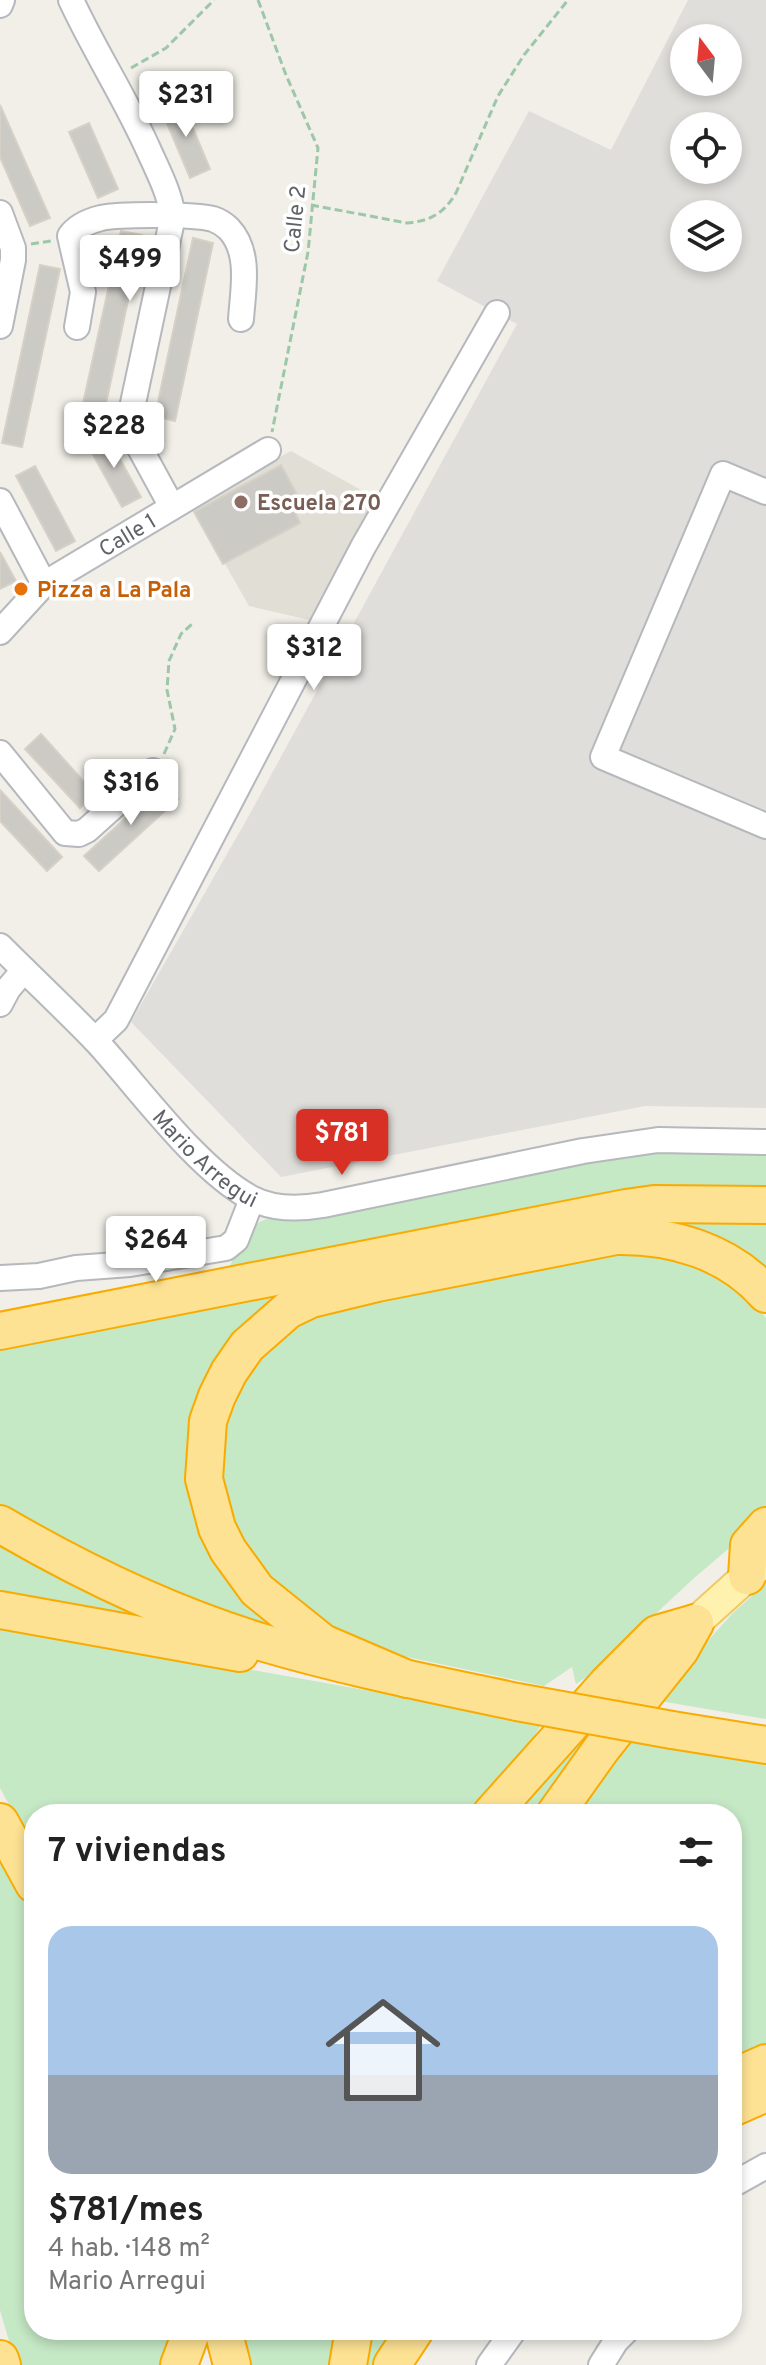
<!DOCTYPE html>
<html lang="es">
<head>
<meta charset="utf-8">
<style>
  body { margin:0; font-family:Overpass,sans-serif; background:#f2f2f2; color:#222; height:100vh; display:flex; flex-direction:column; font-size:30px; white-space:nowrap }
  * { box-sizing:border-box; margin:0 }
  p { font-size:26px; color:#767676 }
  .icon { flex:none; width:44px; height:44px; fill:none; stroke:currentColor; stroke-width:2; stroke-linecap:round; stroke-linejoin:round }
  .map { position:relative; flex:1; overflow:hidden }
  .drawer { position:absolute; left:24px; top:1804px; width:718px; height:536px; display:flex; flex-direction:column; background:#fff; border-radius:32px; box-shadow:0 4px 12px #0003 }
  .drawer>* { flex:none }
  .needle { width:52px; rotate:344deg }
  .controls { position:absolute; left:670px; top:24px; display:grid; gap:16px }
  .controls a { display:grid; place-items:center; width:72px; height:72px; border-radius:50%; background:#fff; box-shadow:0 4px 12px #0003; font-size:40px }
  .price { position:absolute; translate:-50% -68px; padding:0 18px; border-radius:8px; background:#fff; color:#222; font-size:26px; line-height:52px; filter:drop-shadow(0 2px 4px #0008) }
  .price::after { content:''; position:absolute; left:50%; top:48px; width:24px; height:18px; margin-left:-12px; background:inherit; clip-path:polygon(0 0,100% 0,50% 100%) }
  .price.active { background:#d93025; color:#fff }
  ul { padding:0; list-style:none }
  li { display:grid; align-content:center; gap:16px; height:424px; padding:0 24px }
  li+li { border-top:2px solid #e0e0e0 }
  li span { display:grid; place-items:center; height:248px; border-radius:24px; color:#555 }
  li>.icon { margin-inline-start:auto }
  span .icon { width:144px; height:144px; fill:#fffc; stroke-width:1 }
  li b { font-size:34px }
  h2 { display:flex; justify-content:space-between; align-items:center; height:96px; padding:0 24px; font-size:34px }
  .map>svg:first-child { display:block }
  .industrial { fill:#e0deda; fill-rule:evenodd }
  .education { fill:#e1ded6 }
  .green { fill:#c5e8c5 }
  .building { fill:#cccac5; stroke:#d6d1c6; stroke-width:2 }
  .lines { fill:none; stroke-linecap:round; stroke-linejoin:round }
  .minor-casing { stroke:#b5b8bc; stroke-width:28 }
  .major-casing { stroke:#f2c960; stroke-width:34 }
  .highway-casing { stroke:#f9ab00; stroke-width:40 }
  .path { stroke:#9cc7a9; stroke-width:3; stroke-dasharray:8 4; stroke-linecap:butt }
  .minor { stroke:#fff; stroke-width:24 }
  .major { stroke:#fff2af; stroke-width:30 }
  .highway { stroke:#fde293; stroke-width:36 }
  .highway-bridge-casing { stroke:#f9ab00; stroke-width:40; stroke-linecap:butt }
  .highway-bridge { stroke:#fde293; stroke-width:36 }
  .education-dot { fill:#8d6e63; stroke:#fff; stroke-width:3 }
  .food-dot { fill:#e8710a; stroke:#fff; stroke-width:3 }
  .labels { text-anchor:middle; stroke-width:7; stroke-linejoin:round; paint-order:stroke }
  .street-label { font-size:22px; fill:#5f6368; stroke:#fff }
  .education-label { font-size:22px; font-weight:bold; fill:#785e54; stroke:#fff; text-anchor:start }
  .food-label { font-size:22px; font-weight:bold; fill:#c56008; stroke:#fff; text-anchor:start }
</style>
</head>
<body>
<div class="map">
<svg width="766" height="2365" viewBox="0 0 766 2365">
  <rect width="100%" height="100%" fill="#f1efe8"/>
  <path class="industrial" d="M688,0H766V1108L645,1106L281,1177L131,1022L247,819L517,324L437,281L529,111L611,150ZM684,38H728V82H684ZM684,126H728V170H684ZM684,214H728V258H684Z"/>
  <path class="education" d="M291,451L379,500L314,621L249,606L192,506Z"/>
  <g class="green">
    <path d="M685,1151L766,1152V1196L228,1274C230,1265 233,1258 237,1250C255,1210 276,1218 314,1216L620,1156Z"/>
    <path d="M766,1216V1282L697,1236L259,1322L196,1486L294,1629H256L0,1514V1339L576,1226Z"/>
    <path d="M615,1248L692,1259L751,1299L766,1318V1515L762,1520L693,1579L591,1674L576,1684L572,1667L544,1686L393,1654L294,1611L230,1530L215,1450L247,1361L302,1315Z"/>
    <path d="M0,1533L283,1650L0,1603Z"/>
    <path d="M766,1583V1719L654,1700L733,1613Z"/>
    <path d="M0,1625L543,1722L532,1739L470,1814H34V1851L0,1788Z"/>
    <path d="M661,1650L599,1730L575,1753L533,1814H508Z"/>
    <path d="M621,1734L766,1760V2054L732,2069V1814H567Z"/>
    <path d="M0,1852L34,1915V2330H175L162,2365H16L0,2310Z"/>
    <path d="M239,2330H338L333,2365H248Z"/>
    <path d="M362,2330H402L381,2365H357Z"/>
  </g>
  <g class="building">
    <path d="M181,100L210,169L190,178L161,109Z"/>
    <path d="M0,105L50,218L30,226L0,157Z"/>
    <path d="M89,123L118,189L98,198L69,132Z"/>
    <path d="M121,231L142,235L104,413L82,408Z"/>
    <path d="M193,238L213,243L175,421L155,416Z"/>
    <path d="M40,265L60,269L22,447L2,443Z"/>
    <path d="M106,434L141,497L122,507L87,444Z"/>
    <path d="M281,465L300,500L291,504L300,523L223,564L194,512Z"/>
    <path d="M35,466L75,541L56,551L16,476Z"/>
    <path d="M0,552L16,581L0,589Z"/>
    <path d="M41,734L95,794L80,808L25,749Z"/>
    <path d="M164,783L178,799L99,871L84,856Z"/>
    <path d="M0,790L62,857L47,871L0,821Z"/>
  </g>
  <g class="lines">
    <defs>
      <g id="minor">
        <path d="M71,0C95,52 126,99 149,151C159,173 169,192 173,216L132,408V430L136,441L172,507"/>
        <path d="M0,5L2,0"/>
        <path d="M0,213L13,248V260L0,326"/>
        <path d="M77,327L83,292L70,236C77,226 89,221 101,218C121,214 194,214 213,219C219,221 225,225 229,229C251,252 243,290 241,319"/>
        <path d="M766,492L723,474L603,757L766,826"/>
        <path d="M0,501L44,584"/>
        <path id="s1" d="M0,632L44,584L268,450"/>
        <path d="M0,753L65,833L79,834L87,830L153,771"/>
        <path id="s2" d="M0,946C32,978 65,1009 96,1041C139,1088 197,1169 251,1198C272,1209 300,1209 323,1205L583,1151L658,1140L766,1142"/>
        <path d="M0,1004L8,989L24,970"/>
        <path d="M95,1040L116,1020L363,547L497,313"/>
        <path d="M0,1278L39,1276L76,1268L130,1264L226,1248L236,1240L252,1199"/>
        <path d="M732,2185L766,2166"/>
        <path d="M489,2365L514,2330"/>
        <path d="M601,2365L616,2341L627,2330"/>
      </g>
      <path id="major" d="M695,1623L765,1560"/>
      <g id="highway">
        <path d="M0,1331L626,1208L654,1204L766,1205"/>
        <path d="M0,1524C82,1572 170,1614 261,1642C345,1667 432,1684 517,1702"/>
        <path d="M747,1576L749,1545L766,1526"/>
        <path d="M0,1610L240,1653"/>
        <path d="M407,1679L323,1643L257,1590L228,1550L217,1528L204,1479L208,1421L217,1396L229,1372L247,1346L288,1310L311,1299L377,1283L616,1236C672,1235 728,1251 766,1294"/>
        <path d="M672,1730L766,1745"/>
        <path d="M491,1814L607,1684L657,1634L695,1623"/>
        <path d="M555,1814L602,1748L680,1650L695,1623"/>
        <path d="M0,1822L34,1884"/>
        <path d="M732,2078L766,2063"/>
        <path d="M732,2108L766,2093"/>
        <path d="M223,2330L232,2365"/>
        <path d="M0,2359L2,2365"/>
        <path d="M179,2365L192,2330"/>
        <path d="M348,2365L354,2330"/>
        <path d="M392,2365L415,2330"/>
      </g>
    </defs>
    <use href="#minor" class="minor-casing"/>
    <use href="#major" class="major-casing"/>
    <use href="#highway" class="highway-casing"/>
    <g class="path">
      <path d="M258,0L286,75L318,148L308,252L272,432"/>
      <path d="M131,68L166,48L214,0"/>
      <path d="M311,205L407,223C431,221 444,213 456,193L498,96L524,55L568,0"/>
      <path d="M31,244L51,241"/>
      <path d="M164,754L175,729L167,690L169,661L181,634L192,624"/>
    </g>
    <use href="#minor" class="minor"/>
    <use href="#major" class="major"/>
    <use href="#highway" class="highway"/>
    <defs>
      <path id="highway-bridge" d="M517,1702L672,1730"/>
    </defs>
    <use href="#highway-bridge" class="highway-bridge-casing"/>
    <use href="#highway-bridge" class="highway-bridge"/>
  </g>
  <circle class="education-dot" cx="241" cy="502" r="8"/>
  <circle class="food-dot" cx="21" cy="589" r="8"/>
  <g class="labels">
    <g class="street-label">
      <text transform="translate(294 219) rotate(-84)" y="8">Calle 2</text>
      <text dy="8" stroke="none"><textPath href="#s1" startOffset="162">Calle 1</textPath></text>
      <text dy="8" stroke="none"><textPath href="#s2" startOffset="296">Mario Arregui</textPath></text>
    </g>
    <g class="education-label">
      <text x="257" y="510">Escuela 270</text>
    </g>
    <g class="food-label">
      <text x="37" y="597">Pizza a La Pala</text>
    </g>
  </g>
</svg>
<div class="controls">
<a><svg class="needle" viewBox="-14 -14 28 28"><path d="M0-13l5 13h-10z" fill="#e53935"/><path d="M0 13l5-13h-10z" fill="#767676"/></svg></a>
<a><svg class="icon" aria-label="locate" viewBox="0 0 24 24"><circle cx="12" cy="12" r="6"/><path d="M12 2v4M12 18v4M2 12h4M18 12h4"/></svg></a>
<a><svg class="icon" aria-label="layers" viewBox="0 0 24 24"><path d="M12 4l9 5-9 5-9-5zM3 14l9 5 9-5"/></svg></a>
</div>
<b class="price" style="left:186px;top:139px">$231</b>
<b class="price" style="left:130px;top:303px">$499</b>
<b class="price" style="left:114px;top:470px">$228</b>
<b class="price" style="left:314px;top:692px">$312</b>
<b class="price" style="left:131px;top:827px">$316</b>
<b class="price active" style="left:342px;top:1177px">$781</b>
<b class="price" style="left:156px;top:1284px">$264</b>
<section class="drawer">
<h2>7 viviendas<svg class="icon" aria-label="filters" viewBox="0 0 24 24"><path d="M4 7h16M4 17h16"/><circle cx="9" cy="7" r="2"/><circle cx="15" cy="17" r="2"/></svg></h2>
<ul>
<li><span style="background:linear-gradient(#a9c7e8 60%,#9aa5b1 0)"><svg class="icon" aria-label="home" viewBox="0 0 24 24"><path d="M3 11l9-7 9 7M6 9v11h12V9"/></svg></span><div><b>$781/mes</b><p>4 hab. · 148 m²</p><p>Mario Arregui</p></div></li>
</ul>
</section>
</div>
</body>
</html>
